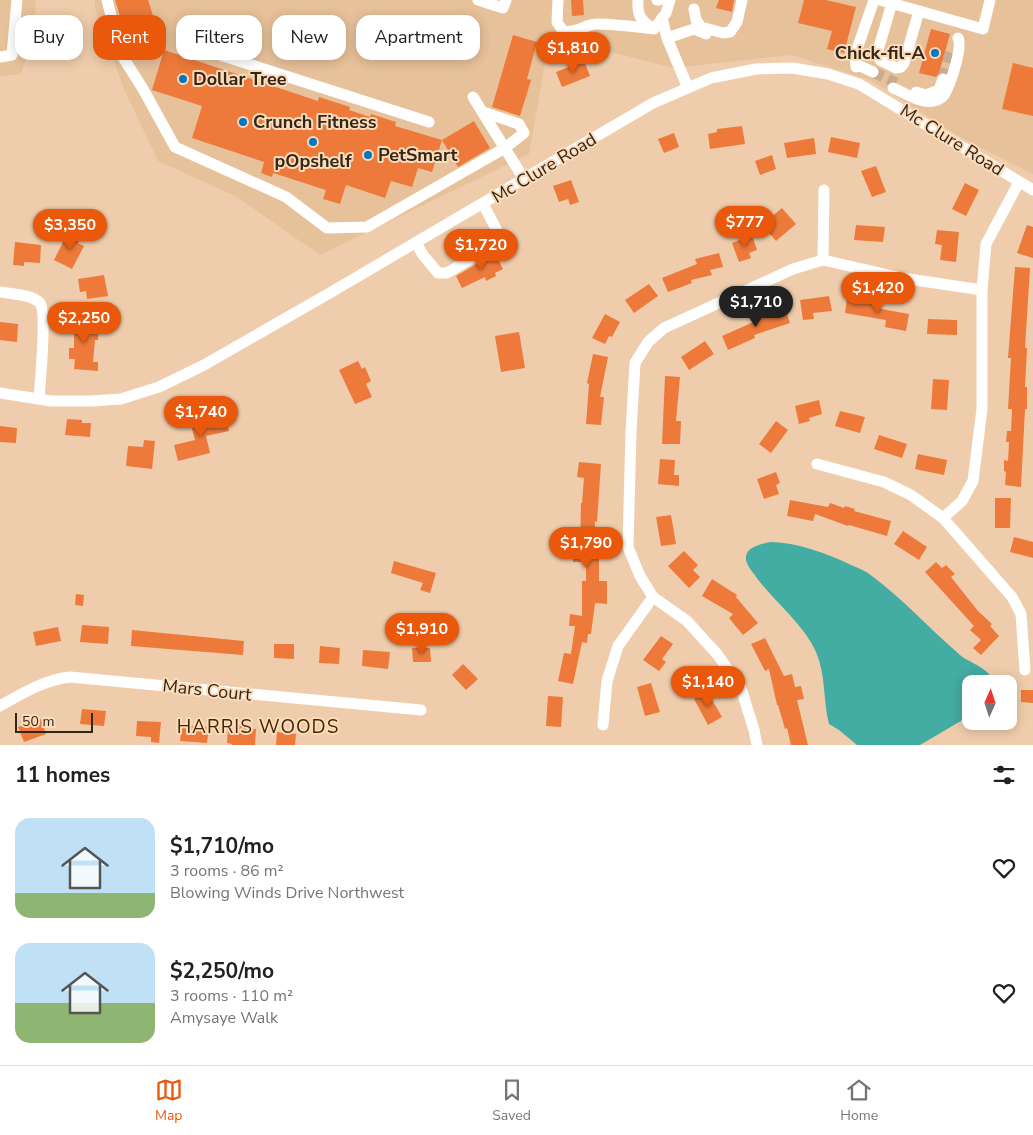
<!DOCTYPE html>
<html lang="en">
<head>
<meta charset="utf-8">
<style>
  body { margin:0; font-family:"Nunito Sans",sans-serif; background:#f6f6f6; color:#202124; height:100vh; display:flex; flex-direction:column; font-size:19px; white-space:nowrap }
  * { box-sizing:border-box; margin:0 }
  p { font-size:16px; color:#757577 }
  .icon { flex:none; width:28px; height:28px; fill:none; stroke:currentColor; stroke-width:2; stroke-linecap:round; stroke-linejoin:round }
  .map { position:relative; height:745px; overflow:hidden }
  .drawer { display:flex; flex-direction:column; background:#fff; flex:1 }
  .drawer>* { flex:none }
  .top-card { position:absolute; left:15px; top:15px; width:500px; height:45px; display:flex; gap:10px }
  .needle { width:32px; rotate:3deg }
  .controls { position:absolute; left:962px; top:675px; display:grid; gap:10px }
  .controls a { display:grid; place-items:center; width:55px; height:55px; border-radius:10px; background:#fff; box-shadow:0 2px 12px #0003; font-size:25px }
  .scale { position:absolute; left:15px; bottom:12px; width:78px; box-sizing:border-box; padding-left:5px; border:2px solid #322619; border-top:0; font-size:14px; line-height:18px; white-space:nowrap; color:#322619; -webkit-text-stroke:4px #fcdbb9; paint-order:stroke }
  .price { position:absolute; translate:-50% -42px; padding:0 11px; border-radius:18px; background:#ea580c; color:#fff; font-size:16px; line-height:32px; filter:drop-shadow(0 1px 2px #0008) }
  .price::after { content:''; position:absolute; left:50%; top:30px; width:15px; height:11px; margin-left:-8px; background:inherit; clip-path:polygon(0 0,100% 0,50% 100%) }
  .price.active { background:#222; color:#fff }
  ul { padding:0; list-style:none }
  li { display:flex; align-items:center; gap:15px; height:125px; padding:0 15px }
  li span { display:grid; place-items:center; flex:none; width:140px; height:100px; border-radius:15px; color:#555 }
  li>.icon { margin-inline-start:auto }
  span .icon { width:60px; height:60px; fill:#fffc; stroke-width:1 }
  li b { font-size:21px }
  h2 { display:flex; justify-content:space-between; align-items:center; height:60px; padding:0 15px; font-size:21px }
  .chip { padding:0 18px; border-radius:15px; background:#fff; box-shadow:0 2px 12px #0003; font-size:18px; line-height:45px }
  .chip.active { background:#ea580c; color:#fff }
  .menu { display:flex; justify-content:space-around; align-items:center; height:70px; border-top:1px solid #e0e0e0; background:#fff; font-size:14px; color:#757577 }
  .menu a { display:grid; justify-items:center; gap:2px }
  .menu .active { color:#ea580c }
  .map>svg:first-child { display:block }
  .built { fill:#e7c19a }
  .water { fill:#43aca3 }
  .building { fill:#ed7a3a }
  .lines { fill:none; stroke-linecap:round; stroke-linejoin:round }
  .minor-tunnel { stroke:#c9ac8f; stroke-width:11; stroke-dasharray:11 5.5; stroke-linecap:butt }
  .minor { stroke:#fff; stroke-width:11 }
  .poi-dot { fill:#0176c0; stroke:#fcdbb9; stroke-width:2 }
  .labels { text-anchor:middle; stroke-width:4; stroke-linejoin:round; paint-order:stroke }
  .poi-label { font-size:18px; font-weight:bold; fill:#322619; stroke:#fcdbb9; text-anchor:start }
  .street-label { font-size:18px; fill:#322619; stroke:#fcdbb9 }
  .neighbourhood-label { font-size:19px; letter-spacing:1px; fill:#402607; stroke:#fcdbb9 }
</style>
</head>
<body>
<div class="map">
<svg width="1033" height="745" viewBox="0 0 1033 745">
  <rect width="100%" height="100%" fill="#efcdac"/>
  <g class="built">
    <path d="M0,0H36L33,35L21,74L0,76Z"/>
    <path d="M95,0H1033V174L960,137L872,81L792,55L673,68L550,36L529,154L320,255L237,197L158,161L124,89L95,8Z"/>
  </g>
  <path class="water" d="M771,542C799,543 826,553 851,565C858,568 866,571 872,576C903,599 930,629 960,655C971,664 991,668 994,684H971V715L920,745H857L839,730L829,724C823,701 826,675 816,652C804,624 771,599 754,574C751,570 747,565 746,560C744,547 761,544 771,542Z"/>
  <g class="building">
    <path d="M115,0H148L164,50L134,60Z"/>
    <path d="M571,0H583L584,15L572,16Z"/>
    <path d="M719,0H734L732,12L716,8Z"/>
    <path d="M804,0H826L856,7L844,53L827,49L832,31L798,23Z"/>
    <path d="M931,29L950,34L939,73L936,77L919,73Z"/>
    <path d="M513,35L537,42L527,79L531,80L520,116L492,107Z"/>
    <path d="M164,50L318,101L319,97L350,107L349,110L370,117L371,114L396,122L395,126L442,140L432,172L418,168L412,187L391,181L385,198L346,185L340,204L323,199L326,190L273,173L272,177L261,173L264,162L192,138L202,106L152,90Z"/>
    <path d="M584,61L590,76L562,87L556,72Z"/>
    <path d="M1013,63L1033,68V116L1002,109Z"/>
    <path d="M474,121L490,148L458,167L442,140Z"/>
    <path d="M742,126L745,144L710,149L708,134L717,132V129Z"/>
    <path d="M674,133L679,147L664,153L658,139Z"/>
    <path d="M831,137L860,143L857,158L828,152Z"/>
    <path d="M814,138L816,154L787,158L784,143Z"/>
    <path d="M772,155L776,169L760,175L755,161Z"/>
    <path d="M876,166L886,192L872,197L861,171Z"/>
    <path d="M571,180L579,202L570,205L568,199L559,202L553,186Z"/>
    <path d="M965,183L979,190L966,216L952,209Z"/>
    <path d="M782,208L796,224L776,241L762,225Z"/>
    <path d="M856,225L885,227L883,242L854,240Z"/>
    <path d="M1027,225L1033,227V258L1017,253Z"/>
    <path d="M937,230L959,232L956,262L940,260L942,245L935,244Z"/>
    <path d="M73,233L81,237L78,243L84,246L72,269L54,260L66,236L70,238Z"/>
    <path d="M752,235L757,250L749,253L751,258L739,262L732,243Z"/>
    <path d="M15,242L41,245L40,263L24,262V266L13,265Z"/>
    <path d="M495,253L503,269L495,273L496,276L486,281L485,277L462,288L456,276Z"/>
    <path d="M719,253L723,267L710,270L712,275L691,280L692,283L668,292L662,278L697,264L695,259Z"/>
    <path d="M1015,267L1030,268L1025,348H1027L1025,387H1027V409H1025L1021,487L1005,485L1006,472L1004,471V460L1008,461L1009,442H1006L1007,431H1011L1012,409H1008L1011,358H1008Z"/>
    <path d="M104,275L108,296L87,299L86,291L80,292L78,279Z"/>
    <path d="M649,284L658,296L634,313L625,300Z"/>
    <path d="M829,296L832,311L813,313L814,319L803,320L800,300Z"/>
    <path d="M847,298L877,303L876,308L909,314L906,331L885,327L886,320L845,313Z"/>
    <path d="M785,308L790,323L754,335L755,338L728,350L722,336L758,320L757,318Z"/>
    <path d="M605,314L620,322L612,337L609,336L605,344L592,338Z"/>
    <path d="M71,319L99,320L98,340H95L93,362H98V371L74,369L75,359H69V348H74V331H71Z"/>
    <path d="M928,319L957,320V335L927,334Z"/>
    <path d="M0,322L18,324L17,342L0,340Z"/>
    <path d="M519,332L525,368L501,372L495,336Z"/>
    <path d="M705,341L714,354L689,370L681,357Z"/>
    <path d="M593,354L608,357L600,397H604L601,425L586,424L589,384L587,383Z"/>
    <path d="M358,361L362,369L365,367L371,381L366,384L372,397L355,404L339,370Z"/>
    <path d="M665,376L680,377L676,421H681L680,444H662Z"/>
    <path d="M933,379L949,380L947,410L931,409Z"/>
    <path d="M819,400L822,414L809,418L810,421L799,424L795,406Z"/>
    <path d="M840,411L865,417L860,433L835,426Z"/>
    <path d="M226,416L229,431L206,436L210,453L178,461L174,445L195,440L191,425Z"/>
    <path d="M67,419L82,420V423H91L90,437L65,435Z"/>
    <path d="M776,421L788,430L771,453L759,444Z"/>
    <path d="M0,426L17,428L16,443L0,442Z"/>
    <path d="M879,435L907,444L902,458L874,449Z"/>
    <path d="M144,440L155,441L152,469L126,466L128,446L143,447Z"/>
    <path d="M918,454L947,460L944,475L915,469Z"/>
    <path d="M660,459L675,460L674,475H679V486L658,484Z"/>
    <path d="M579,462L601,464L597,522L595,521L594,539L595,556H599V581H607V604L595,603L591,634H588L587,643L582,642L573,684L558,681L564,653L571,654L575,626H569L570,614L582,616V581H586V562H573V548H580L581,503H582L584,478L577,477Z"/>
    <path d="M776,472L780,483L776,485L779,494L764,499L757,479Z"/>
    <path d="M995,498H1011L1010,528H995Z"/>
    <path d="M790,500L828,507L830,503L844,508L845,506L855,509L854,511L891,521L887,536L849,525L848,526L815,514L813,521L787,516Z"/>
    <path d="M671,515L676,544L661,546L656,517Z"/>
    <path d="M903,531L927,547L919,560L894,544Z"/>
    <path d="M1014,537L1033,542V558L1010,552Z"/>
    <path d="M684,551L698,565L693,570L700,577L689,588L668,566Z"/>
    <path d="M394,561L436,573L430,593L420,590L423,583L391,573Z"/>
    <path d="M936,562L942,568L946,565L955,574L951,577L978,611L992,624L990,626L999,636L981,655L973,648L981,640L970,630L974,626L925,572Z"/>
    <path d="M712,579L737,595L736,597L758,623L743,635L729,618L733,614L702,596Z"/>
    <path d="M76,594L84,595L83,606L75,605Z"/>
    <path d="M82,625L109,627L108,644L80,642Z"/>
    <path d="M58,627L61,641L36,646L33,632Z"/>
    <path d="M132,630L244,641L243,655L131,646Z"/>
    <path d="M661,636L673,644L662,659L666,662L659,671L643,660Z"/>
    <path d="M765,638L784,676L792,674L795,687L801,686L804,699L797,700L808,745H791L787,728L785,729L778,705H777L769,669L765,671L751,644Z"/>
    <path d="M274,644H294V659L274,658Z"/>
    <path d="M320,646L340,648L339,664L319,663Z"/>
    <path d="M412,648H430L431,662H413Z"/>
    <path d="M363,650L390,652L388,669L362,666Z"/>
    <path d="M463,664L478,679L466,690L452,675Z"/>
    <path d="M651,683L660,712L645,716L637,687Z"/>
    <path d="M1021,690H1033V703L1021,702Z"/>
    <path d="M707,691L722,717L708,725L694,699Z"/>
    <path d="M548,696L563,697L561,727L546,726Z"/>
    <path d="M82,709L106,711L104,726L80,724Z"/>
    <path d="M41,719L46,734L24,742L18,727Z"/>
    <path d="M137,721L161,722L159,743L151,742V737L136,736Z"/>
    <path d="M182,725L209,727L207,743L180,741Z"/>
    <path d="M234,725L246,726V729H256L255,745H232V744L227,743L228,730H234Z"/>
    <path d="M277,732L296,734L295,745H276Z"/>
  </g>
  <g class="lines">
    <g class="minor-tunnel">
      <path d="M873,72L896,83"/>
      <path d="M943,79L952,48"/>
    </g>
    <g class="minor">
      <path d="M107,0L121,54L143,89L175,147L286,197L327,228L367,227L505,148L524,133L519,124L483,112"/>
      <path d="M478,0L503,8L506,0"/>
      <path d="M558,0L557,22L563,31C576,34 585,24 597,24C616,24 636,27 654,29L666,13L670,0"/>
      <path d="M638,0C637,14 640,21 653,28"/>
      <path d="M657,0H659"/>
      <path d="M880,0L983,29L990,0"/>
      <path d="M892,3L878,50L880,60L896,68L901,67L904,63L919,11"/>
      <path d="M694,9L696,20L701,27L723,33L730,32L737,22L742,0"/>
      <path d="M662,18L667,38L688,88"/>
      <path d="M667,38L694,29L706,34"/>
      <path d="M182,41L189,45L429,122"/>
      <path d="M0,57L12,55L17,0"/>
      <path d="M873,72L860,66L856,67L855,55L874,0"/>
      <path d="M893,88C905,93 921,104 934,101C938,100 942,98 944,95C950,86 963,47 958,38"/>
      <path d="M916,92L926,95L939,90L943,79"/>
      <path d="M473,97L524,179"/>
      <path d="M416,243L423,255L438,273H447L502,240L483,204"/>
      <path d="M823,260L824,190"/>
      <path d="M0,292C11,294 32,294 40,303C47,312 40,384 39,399"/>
      <path d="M0,393L51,401H91L121,399L159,387L204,365L328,294L653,103L711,78L756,69L792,68L828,74L859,84L1033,190"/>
      <path d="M817,464L884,482L911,495L943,518L1012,597L1021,614L1025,670"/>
      <path d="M943,518L962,501L973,481L982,409V290L986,244L1019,182"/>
      <path d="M0,706C23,693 44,680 70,677L421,710"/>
      <path d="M603,725L607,681L618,646L653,597"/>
      <path d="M757,745L754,730L741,688L717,654L687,621L653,597L640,576L628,547L631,432L635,363L648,342L664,328L793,269L823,260L902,278L982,290"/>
    </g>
  </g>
  <g class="poi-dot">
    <circle cx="935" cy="53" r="5"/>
    <circle cx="183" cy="79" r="5"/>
    <circle cx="243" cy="122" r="5"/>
    <circle cx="313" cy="142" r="5"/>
    <circle cx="368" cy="155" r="5"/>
  </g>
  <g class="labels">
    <g class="poi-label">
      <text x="925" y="59" text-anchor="end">Chick-fil-A</text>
      <text x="193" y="85">Dollar Tree</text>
      <text x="253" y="128">Crunch Fitness</text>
      <text x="378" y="161">PetSmart</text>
      <text x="313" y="167" text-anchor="middle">pOpshelf</text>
    </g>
    <g class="street-label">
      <text transform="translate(952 140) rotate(32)" y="6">Mc Clure Road</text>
      <text transform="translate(544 168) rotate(-31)" y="6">Mc Clure Road</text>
      <text transform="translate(207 690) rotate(6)" y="6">Mars Court</text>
    </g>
    <g class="neighbourhood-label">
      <text x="258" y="733">HARRIS WOODS</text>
    </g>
  </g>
</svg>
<div class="controls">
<a><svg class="needle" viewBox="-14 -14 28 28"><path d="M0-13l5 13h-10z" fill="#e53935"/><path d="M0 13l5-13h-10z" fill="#757577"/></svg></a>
</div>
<div class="scale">50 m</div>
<b class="price" style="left:573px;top:74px">$1,810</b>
<b class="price" style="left:745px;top:248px">$777</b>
<b class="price" style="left:70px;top:251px">$3,350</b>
<b class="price" style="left:481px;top:271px">$1,720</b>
<b class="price" style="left:878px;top:314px">$1,420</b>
<b class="price active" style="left:756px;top:328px">$1,710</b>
<b class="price" style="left:84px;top:344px">$2,250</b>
<b class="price" style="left:201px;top:438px">$1,740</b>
<b class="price" style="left:586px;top:569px">$1,790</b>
<b class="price" style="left:422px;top:655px">$1,910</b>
<b class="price" style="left:708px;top:708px">$1,140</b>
<div class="top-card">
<a class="chip">Buy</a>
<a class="chip active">Rent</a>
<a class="chip">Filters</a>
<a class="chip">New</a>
<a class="chip">Apartment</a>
</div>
</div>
<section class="drawer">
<h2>11 homes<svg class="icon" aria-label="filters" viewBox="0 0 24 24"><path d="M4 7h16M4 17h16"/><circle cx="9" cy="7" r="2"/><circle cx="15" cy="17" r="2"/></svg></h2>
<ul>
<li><span style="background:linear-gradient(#bfe0f5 75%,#8fb573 0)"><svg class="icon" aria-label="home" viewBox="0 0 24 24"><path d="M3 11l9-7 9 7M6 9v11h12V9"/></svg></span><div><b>$1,710/mo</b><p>3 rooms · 86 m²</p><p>Blowing Winds Drive Northwest</p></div><svg class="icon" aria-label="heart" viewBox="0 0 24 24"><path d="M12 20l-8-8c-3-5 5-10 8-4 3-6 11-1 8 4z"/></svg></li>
<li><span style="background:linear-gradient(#bfe0f5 60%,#8fb573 0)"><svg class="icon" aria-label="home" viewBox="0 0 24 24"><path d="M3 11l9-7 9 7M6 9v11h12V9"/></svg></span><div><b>$2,250/mo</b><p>3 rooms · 110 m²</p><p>Amysaye Walk</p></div><svg class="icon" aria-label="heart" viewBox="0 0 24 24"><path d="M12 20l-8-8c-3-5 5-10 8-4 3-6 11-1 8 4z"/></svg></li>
</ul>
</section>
<nav class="menu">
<a class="active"><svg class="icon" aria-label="map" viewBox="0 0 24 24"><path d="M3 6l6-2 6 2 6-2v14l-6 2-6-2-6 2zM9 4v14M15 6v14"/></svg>Map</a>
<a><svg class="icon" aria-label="saved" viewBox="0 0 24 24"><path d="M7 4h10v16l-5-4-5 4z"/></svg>Saved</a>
<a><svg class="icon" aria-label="home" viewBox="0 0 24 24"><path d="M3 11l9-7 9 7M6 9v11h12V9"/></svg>Home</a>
</nav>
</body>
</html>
